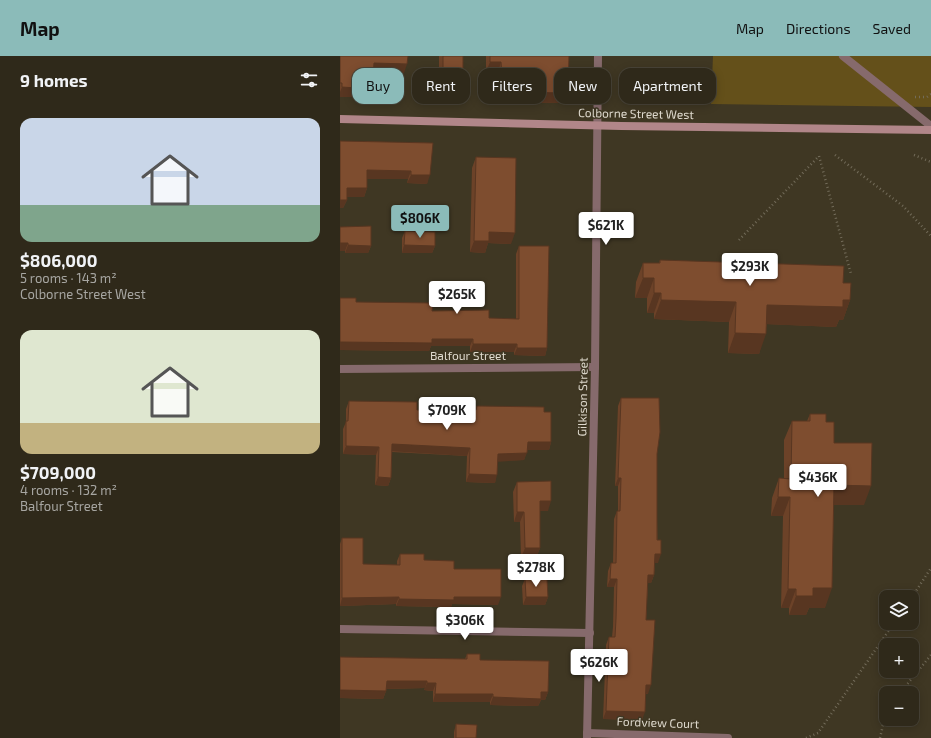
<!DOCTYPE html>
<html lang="en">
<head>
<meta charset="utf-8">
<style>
  body { margin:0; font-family:"Exo 2",sans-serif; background:#3b3527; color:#f1f3f6; height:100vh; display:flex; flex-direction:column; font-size:15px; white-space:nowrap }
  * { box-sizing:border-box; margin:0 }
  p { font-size:13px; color:#a7a6a2 }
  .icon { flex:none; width:22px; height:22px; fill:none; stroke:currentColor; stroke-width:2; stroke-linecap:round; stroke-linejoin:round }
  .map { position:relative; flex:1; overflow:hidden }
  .drawer { display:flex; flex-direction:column; background:#2f291a; width:340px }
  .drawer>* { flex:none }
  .banner { position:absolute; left:12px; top:12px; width:380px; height:36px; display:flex; gap:8px }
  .tools { position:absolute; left:539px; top:534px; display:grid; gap:8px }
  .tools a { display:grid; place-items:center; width:40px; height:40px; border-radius:8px; background:#2f291a; box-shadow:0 2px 10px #0003,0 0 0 1px #4a4539; font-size:20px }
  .price { position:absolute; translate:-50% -34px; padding:0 9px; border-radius:4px; background:#fff; color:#222; font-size:13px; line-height:26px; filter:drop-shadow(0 1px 2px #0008) }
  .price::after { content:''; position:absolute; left:50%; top:24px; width:12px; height:9px; margin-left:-6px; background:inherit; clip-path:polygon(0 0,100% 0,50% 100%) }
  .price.current { background:#8bbbb9; color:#111 }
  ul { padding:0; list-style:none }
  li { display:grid; align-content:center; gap:8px; height:212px; padding:0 20px }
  li span { display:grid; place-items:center; height:124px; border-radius:12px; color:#555 }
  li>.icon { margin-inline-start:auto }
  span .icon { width:72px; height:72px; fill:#fffc; stroke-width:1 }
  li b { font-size:17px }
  h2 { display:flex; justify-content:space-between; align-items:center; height:48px; padding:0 20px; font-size:17px }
  .pill { padding:0 14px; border-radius:12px; background:#2f291a; box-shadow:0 2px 10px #0003,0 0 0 1px #4a4539; font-size:14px; line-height:36px }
  .pill.current { background:#8bbbb9; color:#111 }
  header { display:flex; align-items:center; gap:24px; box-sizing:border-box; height:56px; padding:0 20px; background:#8bbbb9; color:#111 }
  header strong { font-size:19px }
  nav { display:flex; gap:22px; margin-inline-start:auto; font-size:14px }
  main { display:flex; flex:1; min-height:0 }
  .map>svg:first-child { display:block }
  .green { fill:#64501a }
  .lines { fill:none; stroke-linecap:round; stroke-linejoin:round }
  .path { stroke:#736c5a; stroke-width:2.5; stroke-dasharray:1 3; stroke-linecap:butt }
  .street { stroke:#866a6c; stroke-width:8 }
  .secondary { stroke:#b18689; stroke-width:8 }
  .wall { fill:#6c4228 }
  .shaded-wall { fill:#583621 }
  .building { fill:#7e4d2f; stroke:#583621 }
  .labels { text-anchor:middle; stroke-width:3; stroke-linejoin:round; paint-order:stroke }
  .street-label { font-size:12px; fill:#dfdace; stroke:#3f3723 }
</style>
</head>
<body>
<header>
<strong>Map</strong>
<nav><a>Map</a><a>Directions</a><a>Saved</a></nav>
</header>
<main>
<section class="drawer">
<h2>9 homes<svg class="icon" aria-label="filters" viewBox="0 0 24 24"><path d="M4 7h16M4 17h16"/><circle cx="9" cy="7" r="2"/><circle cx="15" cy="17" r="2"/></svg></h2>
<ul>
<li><span style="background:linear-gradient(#c9d6e8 70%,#7fa58c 0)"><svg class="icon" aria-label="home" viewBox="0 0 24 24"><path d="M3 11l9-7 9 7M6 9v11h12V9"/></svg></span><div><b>$806,000</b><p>5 rooms · 143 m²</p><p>Colborne Street West</p></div></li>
<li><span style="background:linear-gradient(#dfe7d0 75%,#c2b280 0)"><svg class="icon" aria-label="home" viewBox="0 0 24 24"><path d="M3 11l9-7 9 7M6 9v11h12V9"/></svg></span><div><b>$709,000</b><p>4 rooms · 132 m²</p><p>Balfour Street</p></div></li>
</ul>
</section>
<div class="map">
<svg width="591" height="682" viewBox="0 0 591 682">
  <rect width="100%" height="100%" fill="#3f3723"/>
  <path class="green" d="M373,0H591V51L371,48Z"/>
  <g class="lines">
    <g class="path">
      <path d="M575,41H587L591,38"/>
      <path d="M495,99L563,150L591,180"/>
      <path d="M574,99L591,106"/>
      <path d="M399,184L479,100L511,218"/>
      <path d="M572,541L591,512"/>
      <path d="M560,637L591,599"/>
      <path d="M466,682L478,677L554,567"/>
      <path d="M540,682L546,656"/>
    </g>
    <g class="street">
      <path d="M503,0L591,70"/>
      <path d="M0,313L255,311"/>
      <path d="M0,573L250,577"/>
      <path d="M247,677L388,682"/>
      <path d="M247,682L255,311L258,0"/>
    </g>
    <path class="secondary" d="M0,63L281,70L591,74"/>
  </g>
  <g class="wall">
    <path d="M0,0L64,17H33V25L30,35L15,34L12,41H0Z"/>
    <path d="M99,0H123V28L119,39L99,40Z"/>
    <path d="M146,0H229L228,37L224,47L159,46L158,16H146Z"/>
    <path d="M0,85L93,87L87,128L67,127L68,123H27V132L24,141H7V144L3,152Z"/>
    <path d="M136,101L171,188L148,187L145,197L130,196L132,112Z"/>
    <path d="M0,171L31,190L28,197H5V195H0Z"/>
    <path d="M65,175L95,190L92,197H62V182Z"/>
    <path d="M179,190L207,292L205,300L174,299V296H130V290H91L89,295L0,294V242L16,246L149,262L176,263V198Z"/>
    <path d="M320,204L503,227L510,244L503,264H499L496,271L427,268L419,298L388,297L389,266L314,263V257H307V242H295L296,226L303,207H319Z"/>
    <path d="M281,342L317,398V461L318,507H315L314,519L311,527H308L306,564L308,638H306L302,664L263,663L266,589L269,581H272L273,571L274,531H267L268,515L271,507H273L274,463L277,455H278V430H275L278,350Z"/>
    <path d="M9,345L77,354L107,355L108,352L135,354L137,350L204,356L211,386L209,394H187L184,404L158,405L155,427L126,426L127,400L52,396L51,422L48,430L35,429L36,399L3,398V373L6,366V353Z"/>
    <path d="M470,358L486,366L494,387L524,449H493L485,552H469L466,559H449V552H441L443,460H431L432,442L439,422H444V384L452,365H467Z"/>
    <path d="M177,426L208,455H200V492L196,502H181L180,466H174L173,436Z"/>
    <path d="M2,482L23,508L57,509V505L60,498L114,513L158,549L112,548L111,551L56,550V548L0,550V488Z"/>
    <path d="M185,523L208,541L205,549H183L182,530Z"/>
    <path d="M127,598L208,636L205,644H201L198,650L150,649V646H93V635L84,634L85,632L46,633V635L43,643L0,642L125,603Z"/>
    <path d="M116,668L136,682H114V676Z"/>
  </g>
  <g class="shaded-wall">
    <path d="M150,6H161L158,16H146Z"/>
    <path d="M34,7L67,8L64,17H30Z"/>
    <path d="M16,25H33L30,35L15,34L12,41H0V36L2,31Z"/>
    <path d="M103,28H123L119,39L99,40Z"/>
    <path d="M163,36L228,37L224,47L159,46Z"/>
    <path d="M27,114L71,115L68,123H24Z"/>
    <path d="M71,119H90L87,128L67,127Z"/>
    <path d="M7,132H27L24,141H3Z"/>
    <path d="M0,144H7L3,152H0Z"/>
    <path d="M149,176L175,177L171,188L148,187L145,197L130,196L134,185Z"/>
    <path d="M0,187H8L5,195H0Z"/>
    <path d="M8,189L31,190L28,197H5Z"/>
    <path d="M64,189L95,190L92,197H62Z"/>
    <path d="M303,222H314L307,242H295Z"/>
    <path d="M314,237H321L314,257H307Z"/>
    <path d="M321,244L396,246L389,266L314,263Z"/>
    <path d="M503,244H510L503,264H499L496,271L420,268L427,249Z"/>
    <path d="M395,277L426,278L419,298L388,297Z"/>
    <path d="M92,283H133L130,290H91L89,295L0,294V286Z"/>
    <path d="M133,288H177L174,296H130Z"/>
    <path d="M177,292H207L205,300L174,299Z"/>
    <path d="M188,386H211L209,394H185Z"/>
    <path d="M52,388L130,392L127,400L49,395Z"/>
    <path d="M6,390L39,391L36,399L3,398Z"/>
    <path d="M187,397L184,404L155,406L158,398Z"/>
    <path d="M129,418L157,419L155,427L126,426Z"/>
    <path d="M38,421L51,422L48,430L35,429Z"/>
    <path d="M278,422H281L278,430H275Z"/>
    <path d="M494,429L531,430L524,449H487Z"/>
    <path d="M438,441H450L443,460H431Z"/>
    <path d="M200,445H211L208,455H196Z"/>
    <path d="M177,456H184L180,466H174Z"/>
    <path d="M185,492H200L196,502H181Z"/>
    <path d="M315,498H321L318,507H312Z"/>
    <path d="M308,519H314L311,527H305Z"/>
    <path d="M270,523H277L274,531H267Z"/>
    <path d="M473,532H492L485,552H469L466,559H449L456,540Z"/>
    <path d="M448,533H456L449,552H441Z"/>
    <path d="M59,541L56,548L0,550L2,542Z"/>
    <path d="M114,541H161L158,549L112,548L111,551L56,550L59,543Z"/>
    <path d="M186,541H208L205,549H183Z"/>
    <path d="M47,625H87L85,632L44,633Z"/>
    <path d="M87,627H96L93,635L84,634Z"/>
    <path d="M306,629H311L308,638L303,637Z"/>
    <path d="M0,634L46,635L43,643L0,642Z"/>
    <path d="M201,636H208L205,644H201L198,650L150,649L153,641Z"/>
    <path d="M95,638H153L150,646H93Z"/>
    <path d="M266,655L305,656L302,664L263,663Z"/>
  </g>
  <g class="building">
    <path d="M0,0H68L67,8L34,7L33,25H16V32L2,31V27H0Z"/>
    <rect x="103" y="0" width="20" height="28"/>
    <path d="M150,0H229L228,37L163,36L161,6H150Z"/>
    <path d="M0,85L93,87L90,119H71V115L27,114V132H7V144H0Z"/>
    <path d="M136,101L176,102L175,177L149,176V185H134Z"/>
    <path d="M31,170V190L8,189V187H0V171Z"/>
    <path d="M65,175L95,176V190L64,189Z"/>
    <path d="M179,190H209L207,292H177V288H133V283H92V287L0,286V242H16V246L93,247L92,255L149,254V262L179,263Z"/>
    <path d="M320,204L504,210L503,227H511L510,244H503V251L427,249L426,278L395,277L396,246L321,244V237H314V222H303V207H320Z"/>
    <path d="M281,342H319L320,376L317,398V484H321V498H315L314,519H308L306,564H315L311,629H306L305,656L266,655L269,581H275L276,563L277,523H270L271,507H276L277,455H280L281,422H278Z"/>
    <path d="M9,345L77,346V354L108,355V352L136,354L137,350L204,351V356H211V386H188L187,397L158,398L157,419L129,418L130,392L52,388L51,422L38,421L39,391L6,390V365H8Z"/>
    <path d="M470,358H486V366H494V387H532L531,430L494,429L492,532H473V540H456V533H448L450,441H438L439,422L451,423L452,365H470Z"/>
    <path d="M211,425V445H200V492H185L184,456H177V426Z"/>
    <path d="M2,482H23V508L60,509V498H84V504L114,505V513H161V541H114V544L59,543V541L2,542Z"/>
    <path d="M185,523H207L208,541H186Z"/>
    <path d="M127,598H140V604L209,605L208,636H201V643L153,641V638H95L96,627H87V625H47L46,635L0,634V601L127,603Z"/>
    <path d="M116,668L137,669L136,682H116Z"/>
  </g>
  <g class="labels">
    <g class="street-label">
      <text transform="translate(296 58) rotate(1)" y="4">Colborne Street West</text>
      <text x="128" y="304">Balfour Street</text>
      <text transform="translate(243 341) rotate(-89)" y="4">Gilkison Street</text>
      <text transform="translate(318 667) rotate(2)" y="4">Fordview Court</text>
    </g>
  </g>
</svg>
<div class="tools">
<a><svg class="icon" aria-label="layers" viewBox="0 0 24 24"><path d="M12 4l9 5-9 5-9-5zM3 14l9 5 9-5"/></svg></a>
<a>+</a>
<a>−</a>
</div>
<b class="price current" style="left:80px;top:183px">$806K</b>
<b class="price" style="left:266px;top:190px">$621K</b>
<b class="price" style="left:410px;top:231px">$293K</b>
<b class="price" style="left:117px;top:259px">$265K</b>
<b class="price" style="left:107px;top:375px">$709K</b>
<b class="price" style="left:478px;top:442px">$436K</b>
<b class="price" style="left:196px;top:532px">$278K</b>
<b class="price" style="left:125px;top:585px">$306K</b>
<b class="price" style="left:259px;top:627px">$626K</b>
<div class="banner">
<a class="pill current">Buy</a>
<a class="pill">Rent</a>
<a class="pill">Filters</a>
<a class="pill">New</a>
<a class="pill">Apartment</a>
</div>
</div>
</main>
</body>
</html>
